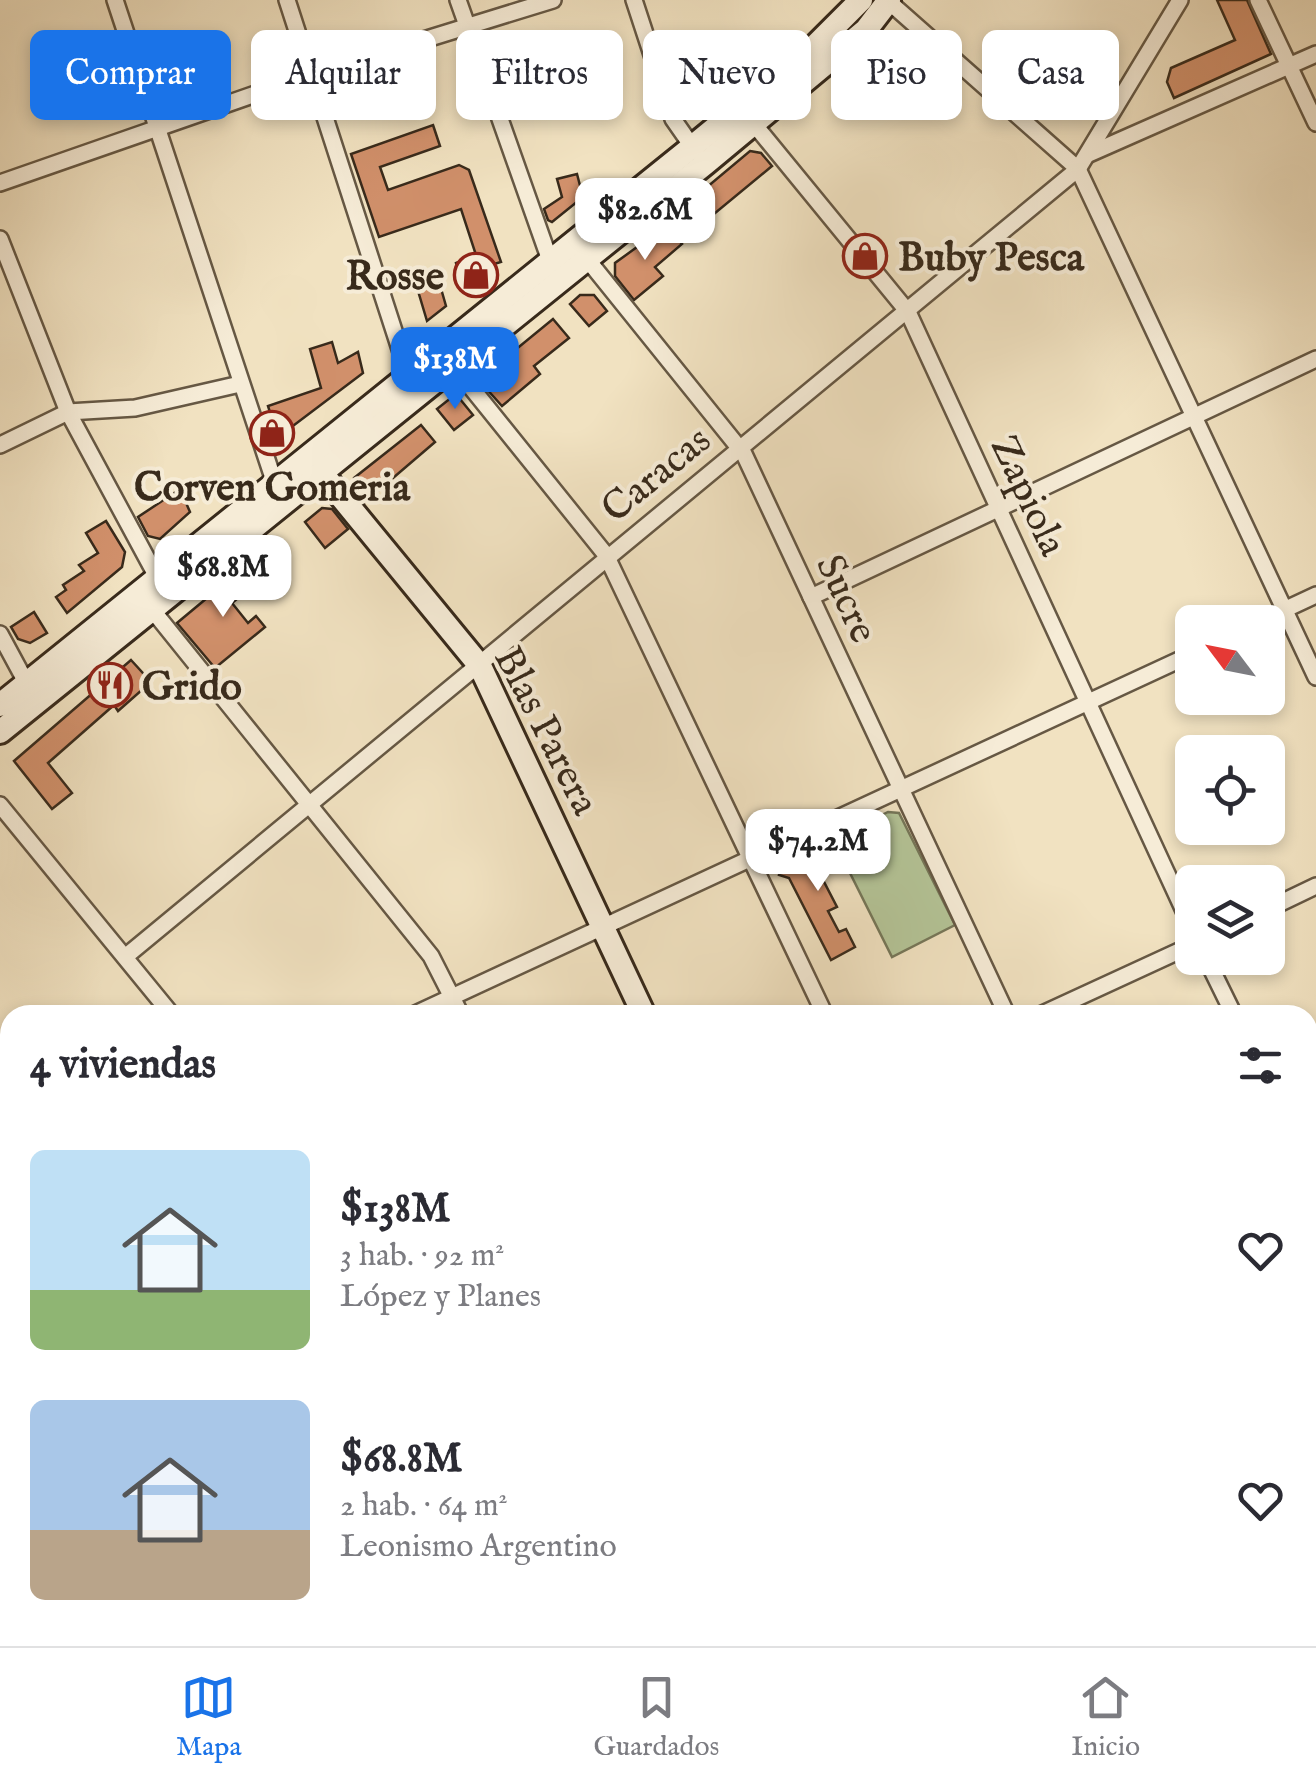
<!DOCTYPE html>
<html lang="es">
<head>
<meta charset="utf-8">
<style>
  body { margin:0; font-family:"IM FELL English",serif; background:#f2f2f3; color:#2b2b33; height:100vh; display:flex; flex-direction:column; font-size:38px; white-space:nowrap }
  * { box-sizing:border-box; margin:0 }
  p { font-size:32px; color:#7c7c81 }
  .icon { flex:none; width:55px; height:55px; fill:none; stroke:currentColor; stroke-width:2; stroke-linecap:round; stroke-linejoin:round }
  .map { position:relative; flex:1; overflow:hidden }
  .details { position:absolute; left:0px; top:1005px; width:1318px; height:642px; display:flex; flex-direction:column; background:#fff; border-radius:30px 30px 0 0; box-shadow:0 5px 15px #0003 }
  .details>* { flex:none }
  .top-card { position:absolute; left:30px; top:30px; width:1258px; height:90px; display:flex; gap:20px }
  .needle { width:65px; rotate:302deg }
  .fabs { position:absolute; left:1175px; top:605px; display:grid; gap:20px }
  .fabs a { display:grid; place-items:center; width:110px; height:110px; border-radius:15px; background:#fff; box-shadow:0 5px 15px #0003; font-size:50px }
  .price { position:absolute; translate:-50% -85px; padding:0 22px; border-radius:20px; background:#fff; color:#222; font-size:32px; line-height:65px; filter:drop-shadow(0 2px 5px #0008) }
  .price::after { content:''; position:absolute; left:50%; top:60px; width:30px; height:22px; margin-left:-15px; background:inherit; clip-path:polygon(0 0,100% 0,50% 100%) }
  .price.active { background:#1a73e8; color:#fff }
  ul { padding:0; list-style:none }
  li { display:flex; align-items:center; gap:30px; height:250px; padding:0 30px }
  li span { display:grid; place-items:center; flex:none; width:280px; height:200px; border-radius:15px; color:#555 }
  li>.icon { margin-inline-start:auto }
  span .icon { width:120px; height:120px; fill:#fffc; stroke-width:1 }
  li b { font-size:42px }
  h2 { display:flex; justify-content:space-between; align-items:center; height:120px; padding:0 30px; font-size:42px }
  .chip { padding:0 35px; border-radius:15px; background:#fff; box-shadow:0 5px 15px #0003; font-size:35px; line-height:90px }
  .chip.active { background:#1a73e8; color:#fff }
  .menu { display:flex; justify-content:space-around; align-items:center; height:140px; border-top:2px solid #e1e1e2; background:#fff; font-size:28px; color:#7c7c81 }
  .menu a { display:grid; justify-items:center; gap:5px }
  .menu .active { color:#1a73e8 }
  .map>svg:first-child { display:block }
  .green { fill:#b4c497; stroke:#767759; stroke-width:2.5 }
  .building { fill:#d1906b; stroke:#382a1b; stroke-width:2.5 }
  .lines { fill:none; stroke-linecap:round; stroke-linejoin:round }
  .street-casing { stroke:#665844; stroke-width:20 }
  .secondary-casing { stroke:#382a1b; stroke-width:28 }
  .street { stroke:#f6ecd7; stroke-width:15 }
  .secondary { stroke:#f6ecd7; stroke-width:22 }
  .rail { stroke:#382a1b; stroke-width:5; stroke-dasharray:18 18; stroke-linecap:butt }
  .labels { text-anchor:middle; stroke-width:8; stroke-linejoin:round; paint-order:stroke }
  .poi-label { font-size:40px; font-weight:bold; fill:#382a1b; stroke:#f6ecd7; text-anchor:start }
  .street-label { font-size:40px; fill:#382a1b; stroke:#f6ecd7 }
</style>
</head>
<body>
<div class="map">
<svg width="1316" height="1646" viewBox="0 0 1316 1646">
  <rect width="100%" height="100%" fill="#f1e2c1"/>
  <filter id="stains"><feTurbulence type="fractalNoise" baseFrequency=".002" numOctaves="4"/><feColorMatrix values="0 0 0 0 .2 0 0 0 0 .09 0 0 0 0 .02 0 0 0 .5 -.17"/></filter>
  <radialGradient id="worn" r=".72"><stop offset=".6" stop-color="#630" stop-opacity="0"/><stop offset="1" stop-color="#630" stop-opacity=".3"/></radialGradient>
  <g class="green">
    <path d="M888,812L899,813L955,925L892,957L833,839Z"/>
    <path d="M1192,1638H1302L1285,1646H1175Z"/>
  </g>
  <g class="building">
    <path d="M1217,0H1247L1271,54L1174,98L1167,82L1171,68L1235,40Z"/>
    <path d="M891,38L905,46L878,71L867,60Z"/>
    <path d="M707,68L719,86L687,108L680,105L674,86Z"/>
    <path d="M433,125L440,146L380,167L388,190L459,165L469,170L501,262L481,268V274L464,290L456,263L476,255L461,209L379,237L351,154Z"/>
    <path d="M750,151L761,153L772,166L697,228L682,208Z"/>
    <path d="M577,174L583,197L552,222L548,220L544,209L562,197L557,179Z"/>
    <path d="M666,226L682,244L655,267L663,276L634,300L615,276V263Z"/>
    <path d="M438,278L446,306L427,321L416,284Z"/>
    <path d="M580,295H594L607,311L589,326L570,304Z"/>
    <path d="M553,319L569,338L534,366L540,374L502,406L484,386L487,373Z"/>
    <path d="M332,342L338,363L358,352L363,373L273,441L268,427L274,425L268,406L321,388L310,349Z"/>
    <path d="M452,397L460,399L473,415L454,430L437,409Z"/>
    <path d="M421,425L435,442L365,502L353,487L354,478Z"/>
    <path d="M180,489L190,512L160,539L148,536L138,517Z"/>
    <path d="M322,508L332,509L348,529L325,548L305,522Z"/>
    <path d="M106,521L125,552L122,567L67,613L56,597L66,590L63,585L84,571L79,565L98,553L86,533Z"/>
    <path d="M249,563L262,578L232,603L248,623L256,616L265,627L215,668L177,623Z"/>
    <path d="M34,612L47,633L30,643L18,639L11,627Z"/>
    <path d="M131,660L151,682L118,711L114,705L48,763L72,793L52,809L14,761Z"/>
    <path d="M830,839L843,865L821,876L837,907L828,911L839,932L846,929L855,947L831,960L789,878L779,875L785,855L795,858Z"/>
  </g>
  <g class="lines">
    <defs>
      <g id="street">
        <path d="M115,0L277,490"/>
        <path d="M287,0L409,377"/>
        <path d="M458,0L553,269"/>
        <path d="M634,0L673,119L696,152"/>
        <path d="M1258,0L1316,123"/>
        <path d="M888,1L1078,169L1316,677"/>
        <path d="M754,124L908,312L1192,928"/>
        <path d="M1089,154L1316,54"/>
        <path d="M0,183L310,75L553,0"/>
        <path d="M0,239L68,412L157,577L151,599L154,612L431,956L461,1015"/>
        <path d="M583,254L744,454L1007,1015"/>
        <path d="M453,365L606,555L825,1015"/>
        <path d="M0,445L68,412L135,408L240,384"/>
        <path d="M811,597L1316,359"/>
        <path d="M1258,622L1316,595"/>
        <path d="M0,634L27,684"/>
        <path d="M0,805L172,1015"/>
        <path d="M1268,909L1316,886"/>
        <path d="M125,957L1078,169L1180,0"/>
        <path d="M1206,958L1234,1015"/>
        <path d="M413,1015L1192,654"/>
        <path d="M1040,1015L1192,945"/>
        <path d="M0,1162L10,1154"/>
        <path d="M1308,1169L1316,1186"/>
        <path d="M0,1535L10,1528"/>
        <path d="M1308,1574L1316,1569"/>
        <path d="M555,1638L559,1646"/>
        <path d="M753,1638L757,1646"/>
        <path d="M1117,1638L1121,1646"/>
        <path d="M381,1646L398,1638"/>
        <path d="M1162,1646L1179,1638"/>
      </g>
      <g id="secondary">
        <path d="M311,460L480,666L644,1015"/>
        <path d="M0,705L692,147L815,46L861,0"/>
        <path d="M0,732L706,163L866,30L889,0"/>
        <path d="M933,1638L937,1646"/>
      </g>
    </defs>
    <use href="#street" class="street-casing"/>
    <use href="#secondary" class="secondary-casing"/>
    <use href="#street" class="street"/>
    <use href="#secondary" class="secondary"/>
    <path class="rail" d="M1315,1646L1316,1645"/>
  </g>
  <defs>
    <symbol id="shop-ring" viewBox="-11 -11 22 22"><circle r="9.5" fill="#f6ecd7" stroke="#8f2418" stroke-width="1.5"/><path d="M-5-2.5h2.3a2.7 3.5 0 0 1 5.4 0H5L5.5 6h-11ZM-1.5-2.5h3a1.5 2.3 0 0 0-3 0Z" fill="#8f2418"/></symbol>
    <symbol id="restaurant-ring" viewBox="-11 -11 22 22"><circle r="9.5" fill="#f6ecd7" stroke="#8f2418" stroke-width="1.5"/><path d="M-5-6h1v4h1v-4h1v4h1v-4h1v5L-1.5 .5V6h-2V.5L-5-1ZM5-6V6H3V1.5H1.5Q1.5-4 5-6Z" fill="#8f2418"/></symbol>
  </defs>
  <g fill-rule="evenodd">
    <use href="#shop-ring" x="840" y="231" width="50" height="50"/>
    <use href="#shop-ring" x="451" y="250" width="50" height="50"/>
    <use href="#shop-ring" x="247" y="408" width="50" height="50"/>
    <use href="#restaurant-ring" x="85" y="660" width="50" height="50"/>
  </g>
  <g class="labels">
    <g class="poi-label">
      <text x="898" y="270">Buby Pesca</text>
      <text x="444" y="289" text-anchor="end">Rosse</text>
      <text x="272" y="500" text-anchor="middle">Corven Gomeria</text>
      <text x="142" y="699">Grido</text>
    </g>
    <g class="street-label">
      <text transform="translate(655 473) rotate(-39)" y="14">Caracas</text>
      <text transform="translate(1030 495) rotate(65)" y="14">Zapiola</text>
      <text transform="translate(848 598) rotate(65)" y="14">Sucre</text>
      <text transform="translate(548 730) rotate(63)" y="14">Blas Parera</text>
    </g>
  </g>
  <rect width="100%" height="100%" filter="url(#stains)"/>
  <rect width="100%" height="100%" fill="url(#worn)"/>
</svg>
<div class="fabs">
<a><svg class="needle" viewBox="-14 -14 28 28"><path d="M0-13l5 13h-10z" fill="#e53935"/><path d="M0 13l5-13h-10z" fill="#7c7c81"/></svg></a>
<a><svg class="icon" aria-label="locate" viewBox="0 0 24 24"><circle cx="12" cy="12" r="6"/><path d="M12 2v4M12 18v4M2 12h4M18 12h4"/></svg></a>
<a><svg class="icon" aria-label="layers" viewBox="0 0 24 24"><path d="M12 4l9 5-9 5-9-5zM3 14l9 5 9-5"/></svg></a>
</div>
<b class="price" style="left:645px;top:263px">$82.6M</b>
<b class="price active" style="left:455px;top:412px">$138M</b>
<b class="price" style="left:223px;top:620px">$68.8M</b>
<b class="price" style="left:818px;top:894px">$74.2M</b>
<div class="top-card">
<a class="chip active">Comprar</a>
<a class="chip">Alquilar</a>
<a class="chip">Filtros</a>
<a class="chip">Nuevo</a>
<a class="chip">Piso</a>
<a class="chip">Casa</a>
</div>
<section class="details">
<h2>4 viviendas<svg class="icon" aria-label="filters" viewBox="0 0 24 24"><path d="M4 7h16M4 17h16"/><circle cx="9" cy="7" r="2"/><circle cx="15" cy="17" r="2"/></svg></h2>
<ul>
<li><span style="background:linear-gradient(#bfe0f5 70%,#8fb573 0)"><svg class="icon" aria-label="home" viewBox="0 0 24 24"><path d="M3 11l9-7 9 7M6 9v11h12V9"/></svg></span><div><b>$138M</b><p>3 hab. · 92 m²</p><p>López y Planes</p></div><svg class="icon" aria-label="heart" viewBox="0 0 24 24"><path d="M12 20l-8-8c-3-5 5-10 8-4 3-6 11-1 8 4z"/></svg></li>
<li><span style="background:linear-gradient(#a9c7e8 65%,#b9a48a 0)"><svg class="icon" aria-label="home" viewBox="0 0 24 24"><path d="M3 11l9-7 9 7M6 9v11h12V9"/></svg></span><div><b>$68.8M</b><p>2 hab. · 64 m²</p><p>Leonismo Argentino</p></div><svg class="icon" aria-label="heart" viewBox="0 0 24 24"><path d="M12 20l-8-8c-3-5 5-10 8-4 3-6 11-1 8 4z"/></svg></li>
</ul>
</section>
</div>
<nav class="menu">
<a class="active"><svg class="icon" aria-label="map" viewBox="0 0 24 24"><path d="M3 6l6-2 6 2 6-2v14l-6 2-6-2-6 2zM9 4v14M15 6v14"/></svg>Mapa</a>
<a><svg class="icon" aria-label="saved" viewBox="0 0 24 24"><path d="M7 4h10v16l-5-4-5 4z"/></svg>Guardados</a>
<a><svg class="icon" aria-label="home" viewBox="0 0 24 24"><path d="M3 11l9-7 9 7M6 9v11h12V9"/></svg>Inicio</a>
</nav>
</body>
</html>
